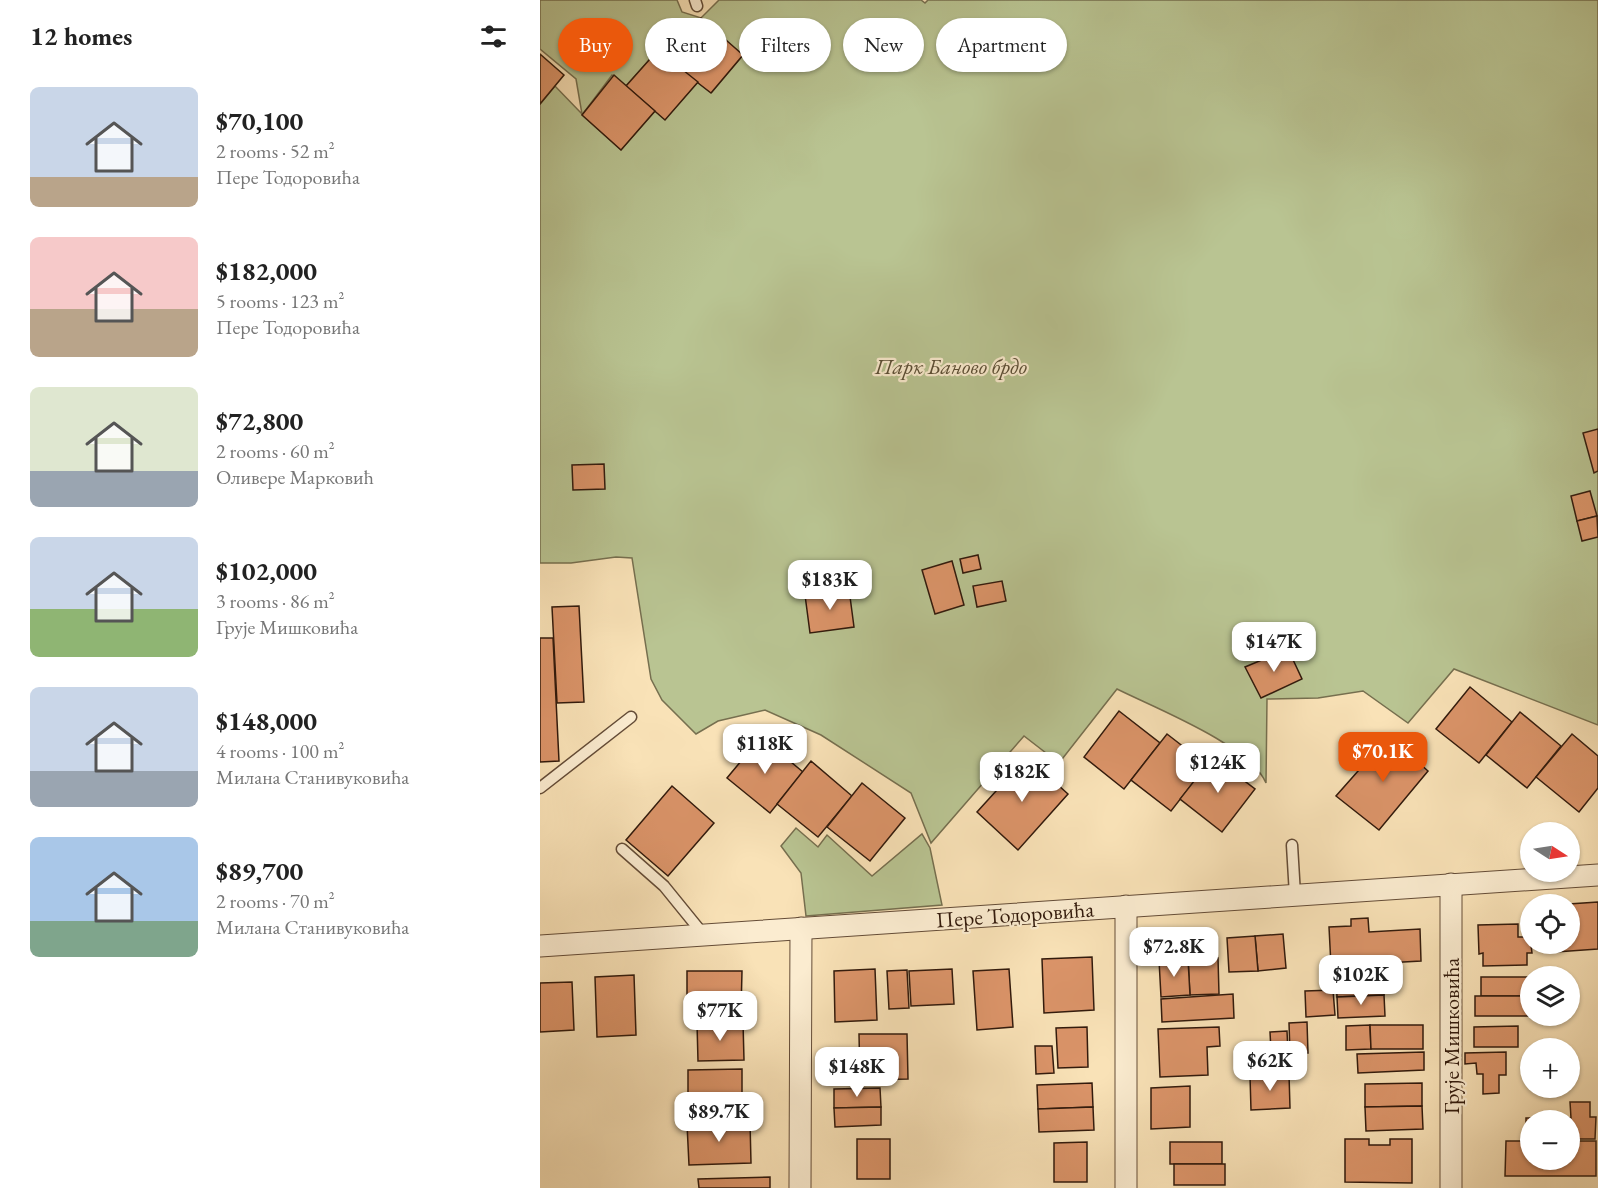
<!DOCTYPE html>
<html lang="en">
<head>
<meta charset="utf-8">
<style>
  body { margin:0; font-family:"EB Garamond",serif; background:#f2f2f2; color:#222; height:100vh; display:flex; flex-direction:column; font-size:22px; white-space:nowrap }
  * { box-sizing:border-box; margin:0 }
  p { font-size:20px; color:#767676 }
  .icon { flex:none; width:33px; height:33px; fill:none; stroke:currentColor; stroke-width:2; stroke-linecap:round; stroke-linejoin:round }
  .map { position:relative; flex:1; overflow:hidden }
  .details { display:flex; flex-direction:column; background:#fff; width:540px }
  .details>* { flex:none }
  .hud { position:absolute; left:18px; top:18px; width:570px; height:54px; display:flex; gap:12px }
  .needle { width:39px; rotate:102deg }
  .controls { position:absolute; left:980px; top:822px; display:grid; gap:12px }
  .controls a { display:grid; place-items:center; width:60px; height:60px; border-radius:50%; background:#fff; box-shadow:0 2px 4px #0004; font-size:30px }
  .price { position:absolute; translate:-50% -51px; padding:0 14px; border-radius:12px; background:#fff; color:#222; font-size:20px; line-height:39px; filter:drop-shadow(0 2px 3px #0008) }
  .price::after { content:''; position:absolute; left:50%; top:36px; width:18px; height:14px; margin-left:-9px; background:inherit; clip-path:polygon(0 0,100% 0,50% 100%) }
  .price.on { background:#ea580c; color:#fff }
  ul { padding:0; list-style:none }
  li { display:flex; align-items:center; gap:18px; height:150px; padding:0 30px }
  li span { display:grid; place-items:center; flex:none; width:168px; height:120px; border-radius:9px; color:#555 }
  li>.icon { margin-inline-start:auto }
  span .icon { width:72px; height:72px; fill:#fffc; stroke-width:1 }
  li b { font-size:26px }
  h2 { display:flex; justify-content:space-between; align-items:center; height:72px; padding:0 30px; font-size:26px }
  .chip { padding:0 21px; border-radius:27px; background:#fff; box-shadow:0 2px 4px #0004; font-size:21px; line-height:54px }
  .chip.on { background:#ea580c; color:#fff }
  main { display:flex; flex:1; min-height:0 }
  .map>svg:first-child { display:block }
  .green { fill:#b9c492; stroke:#766f4f; stroke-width:1.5; fill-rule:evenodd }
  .building { fill:#db9469; stroke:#321a0c; stroke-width:1.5 }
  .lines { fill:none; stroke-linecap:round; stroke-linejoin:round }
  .lane-casing { stroke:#644c37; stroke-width:13 }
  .street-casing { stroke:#644c37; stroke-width:23 }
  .lane { stroke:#fbecd0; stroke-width:10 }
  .street { stroke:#fbecd0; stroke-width:21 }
  .labels { text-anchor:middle; stroke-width:4.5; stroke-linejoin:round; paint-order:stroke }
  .park-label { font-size:22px; font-style:italic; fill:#5a4d34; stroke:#fbecd0 }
  .street-label { font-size:22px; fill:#321a0c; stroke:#fbecd0 }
</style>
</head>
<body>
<main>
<section class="details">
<h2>12 homes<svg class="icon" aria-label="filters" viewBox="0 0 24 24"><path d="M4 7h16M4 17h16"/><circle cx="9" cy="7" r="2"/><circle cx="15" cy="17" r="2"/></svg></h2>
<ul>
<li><span style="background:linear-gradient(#c9d6e8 75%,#b9a48a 0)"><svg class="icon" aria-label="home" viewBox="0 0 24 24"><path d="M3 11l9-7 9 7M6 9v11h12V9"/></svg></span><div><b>$70,100</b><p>2 rooms · 52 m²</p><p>Пере Тодоровића</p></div></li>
<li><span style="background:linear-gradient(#f6c9c9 60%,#b9a48a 0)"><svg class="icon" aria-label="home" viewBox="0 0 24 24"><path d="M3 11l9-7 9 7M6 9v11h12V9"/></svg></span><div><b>$182,000</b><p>5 rooms · 123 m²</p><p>Пере Тодоровића</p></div></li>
<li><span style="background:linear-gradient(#dfe7d0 70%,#9aa5b1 0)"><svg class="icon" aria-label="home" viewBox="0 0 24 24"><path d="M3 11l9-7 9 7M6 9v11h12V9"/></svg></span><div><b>$72,800</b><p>2 rooms · 60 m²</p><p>Оливере Марковић</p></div></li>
<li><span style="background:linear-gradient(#c9d6e8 60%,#8fb573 0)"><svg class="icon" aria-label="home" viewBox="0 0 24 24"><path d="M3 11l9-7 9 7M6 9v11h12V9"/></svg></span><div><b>$102,000</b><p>3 rooms · 86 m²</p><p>Грује Мишковића</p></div></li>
<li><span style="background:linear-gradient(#c9d6e8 70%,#9aa5b1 0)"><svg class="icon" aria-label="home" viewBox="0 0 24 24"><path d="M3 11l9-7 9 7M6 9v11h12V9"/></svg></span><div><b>$148,000</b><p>4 rooms · 100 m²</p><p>Милана Станивуковића</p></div></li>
<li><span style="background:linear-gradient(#a9c7e8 70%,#7fa58c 0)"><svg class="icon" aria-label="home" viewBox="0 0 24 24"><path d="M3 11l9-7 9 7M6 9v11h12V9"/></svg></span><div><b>$89,700</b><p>2 rooms · 70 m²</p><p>Милана Станивуковића</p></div></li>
</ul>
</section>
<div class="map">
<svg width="1058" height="1188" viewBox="0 0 1058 1188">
  <rect width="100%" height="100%" fill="#f9e2b7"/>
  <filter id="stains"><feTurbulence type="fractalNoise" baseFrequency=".00333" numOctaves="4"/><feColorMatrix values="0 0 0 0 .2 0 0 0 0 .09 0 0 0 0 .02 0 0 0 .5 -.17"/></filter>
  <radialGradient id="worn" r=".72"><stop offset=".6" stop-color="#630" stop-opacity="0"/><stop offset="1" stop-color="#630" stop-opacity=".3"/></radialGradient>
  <g class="green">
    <path d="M0,0H137L142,12L161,18L179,0H381L385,3L388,0H1058V725L914,669L868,723L823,691L778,698L727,699L726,783C710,745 615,708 577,689L519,763L484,736L391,843L371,793L281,735L225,710L178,721L156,734L122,700L111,679L92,558L76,557L31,563H0V104L15,86L42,114L36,79L0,49ZM161,19L203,55L172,92L158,82L115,111L81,150L42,115L72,75L86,86L118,50L127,59Z"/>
    <path d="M256,828L278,847L287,835L332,876L382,834L390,848L402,905L266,916L261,873L241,846Z"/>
  </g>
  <g class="building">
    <path d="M161,18L203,55L171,93L127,59Z"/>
    <path d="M118,50L158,82L125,120L86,86Z"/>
    <path d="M0,54L24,75L0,104Z"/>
    <path d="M74,75L115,111L81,150L42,115Z"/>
    <path d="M1058,429V471L1054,473L1043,433Z"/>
    <path d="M64,464L65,489L33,490L32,465Z"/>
    <path d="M1050,491L1057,516L1037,521L1031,496Z"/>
    <path d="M1057,516L1058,537L1042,541L1037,521Z"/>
    <path d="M438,555L441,569L423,573L420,559Z"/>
    <path d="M412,561L424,605L395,614L382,570Z"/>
    <path d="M462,581L466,601L437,607L433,586Z"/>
    <path d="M309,589L314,627L270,633L265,595Z"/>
    <path d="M39,606L44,702L17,703L12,607Z"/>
    <path d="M0,638H13L19,761L0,762Z"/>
    <path d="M748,649L762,679L721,698L705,667Z"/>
    <path d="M930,687L972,722L939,763L896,729Z"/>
    <path d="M579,711L620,743L584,789L544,757Z"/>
    <path d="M980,712L1021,746L987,788L946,755Z"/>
    <path d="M627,734L667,765L631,811L591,780Z"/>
    <path d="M1032,734L1058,756V788L1039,812L996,777Z"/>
    <path d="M849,736L888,771L839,830L796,796Z"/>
    <path d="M221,737L263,772L230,813L187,778Z"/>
    <path d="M487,757L528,794L478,850L437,812Z"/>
    <path d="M673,757L715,789L682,832L640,799Z"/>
    <path d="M271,761L312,796L278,837L237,804Z"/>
    <path d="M322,783L365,818L330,861L287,827Z"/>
    <path d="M132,786L174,823L128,876L86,840Z"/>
    <path d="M1058,902V949L1016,952L1015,944H1029V904Z"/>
    <path d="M828,918L829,932L880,929L881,961L791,966L789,927L811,926V919Z"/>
    <path d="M978,924V937H990L992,953H987V965L943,966V953L939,954L938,925Z"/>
    <path d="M743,934L746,968L718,971L715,936Z"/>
    <path d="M715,936L718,971L689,972L687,938Z"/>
    <path d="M552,957L554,1010L504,1013L502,959Z"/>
    <path d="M678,958L679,994L650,995L648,959Z"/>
    <path d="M648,959L650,995L621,997L619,960Z"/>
    <path d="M335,969L337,1020L295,1022L294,971Z"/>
    <path d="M412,969L414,1004L371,1006L369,971Z"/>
    <path d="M469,969L473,1027L437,1030L433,971Z"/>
    <path d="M367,970L369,1008L349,1009L347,971Z"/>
    <path d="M147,971H202L201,1012L147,1011Z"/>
    <path d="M844,974V995L797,997L796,976Z"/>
    <path d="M94,975L96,1035L57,1037L55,977Z"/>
    <rect x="941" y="977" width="49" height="19"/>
    <path d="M32,982L34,1030L0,1032V983Z"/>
    <path d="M793,990L795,1015L766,1017L765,991Z"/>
    <path d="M693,994L694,1018L622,1022L621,999Z"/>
    <path d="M844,995L845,1016L798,1018L797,997Z"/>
    <rect x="935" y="996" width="54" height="20"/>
    <path d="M203,1022L204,1060L158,1061L157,1023Z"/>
    <path d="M767,1022L768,1053H750L749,1023Z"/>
    <path d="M830,1025L831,1049L806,1050V1026Z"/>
    <path d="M830,1025H883V1049H831Z"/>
    <path d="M978,1026V1047H934V1027Z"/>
    <path d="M547,1027L548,1067L518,1068L516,1028Z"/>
    <path d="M679,1027L680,1046L667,1047L668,1075L620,1077L618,1029Z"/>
    <path d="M747,1031L749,1074L710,1076L709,1052L731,1051L730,1032Z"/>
    <path d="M319,1034H367L368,1079L320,1080Z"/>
    <path d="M495,1046H512L514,1073L496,1074Z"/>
    <path d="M884,1052V1070L818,1073L817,1054Z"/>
    <path d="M966,1052V1075H959V1093L943,1094V1074H937L936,1063L925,1064V1053Z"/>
    <path d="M202,1069V1111H148V1070Z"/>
    <path d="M749,1074L750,1108L711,1110L710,1076Z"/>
    <path d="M552,1083L553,1107L498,1109L497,1085Z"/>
    <path d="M882,1083V1106L825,1107V1084Z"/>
    <path d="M650,1086V1127L611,1129V1088Z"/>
    <path d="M340,1088L341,1107L294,1108V1089Z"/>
    <path d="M1030,1102H1050V1117H1056L1055,1139H1029V1120H990V1139H986V1118H1031Z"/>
    <path d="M882,1106L883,1129L826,1131L825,1107Z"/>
    <path d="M341,1107V1125L295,1127L294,1108Z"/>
    <path d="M553,1107L554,1130L499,1132L498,1109Z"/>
    <path d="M210,1122L211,1163L149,1165L147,1124Z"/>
    <rect x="317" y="1139" width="33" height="40"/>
    <path d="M805,1139H829V1145H850V1139H872V1183L805,1182Z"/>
    <path d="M966,1141H990V1160H1029V1141H1056V1176H965Z"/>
    <path d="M547,1142V1182H514V1143Z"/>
    <rect x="630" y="1142" width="52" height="22"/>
    <rect x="634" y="1164" width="51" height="21"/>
    <path d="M230,1177V1188H159L158,1179Z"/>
  </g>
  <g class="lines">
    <defs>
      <g id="lane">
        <path d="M155,0L157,6"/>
        <path d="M0,788L91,717"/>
        <path d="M752,845L755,895"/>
        <path d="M82,849L124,886L163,934"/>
      </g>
      <g id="street">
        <path d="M911,884V1188"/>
        <path d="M586,906V1188"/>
        <path d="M0,946L1058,875"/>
        <path d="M260,1188L261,928"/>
      </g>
    </defs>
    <use href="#lane" class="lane-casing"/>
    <use href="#street" class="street-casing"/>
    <use href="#lane" class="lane"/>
    <use href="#street" class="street"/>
  </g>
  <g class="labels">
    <g class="park-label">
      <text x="411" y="374">Парк Баново брдо</text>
    </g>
    <g class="street-label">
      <text transform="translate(475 914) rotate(-4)" y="8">Пере Тодоровића</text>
      <text transform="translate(911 1036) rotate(-90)" y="8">Грује Мишковића</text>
    </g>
  </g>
  <rect width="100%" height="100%" filter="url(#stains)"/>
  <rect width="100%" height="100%" fill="url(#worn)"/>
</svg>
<div class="controls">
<a><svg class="needle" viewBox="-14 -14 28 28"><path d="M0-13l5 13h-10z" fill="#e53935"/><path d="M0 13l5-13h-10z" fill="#767676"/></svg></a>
<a><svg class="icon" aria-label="locate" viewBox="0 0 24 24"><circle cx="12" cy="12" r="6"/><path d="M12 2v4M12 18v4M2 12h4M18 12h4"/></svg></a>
<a><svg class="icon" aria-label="layers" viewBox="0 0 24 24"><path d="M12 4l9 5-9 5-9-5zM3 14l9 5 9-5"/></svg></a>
<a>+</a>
<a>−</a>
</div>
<b class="price" style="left:290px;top:611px">$183K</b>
<b class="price" style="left:734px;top:673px">$147K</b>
<b class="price" style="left:225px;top:775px">$118K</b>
<b class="price on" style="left:843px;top:783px">$70.1K</b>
<b class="price" style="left:678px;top:794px">$124K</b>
<b class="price" style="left:482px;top:803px">$182K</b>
<b class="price" style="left:634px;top:978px">$72.8K</b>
<b class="price" style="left:821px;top:1006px">$102K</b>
<b class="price" style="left:180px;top:1042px">$77K</b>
<b class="price" style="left:730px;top:1092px">$62K</b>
<b class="price" style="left:317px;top:1098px">$148K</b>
<b class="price" style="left:179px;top:1143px">$89.7K</b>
<div class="hud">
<a class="chip on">Buy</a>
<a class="chip">Rent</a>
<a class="chip">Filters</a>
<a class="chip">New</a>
<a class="chip">Apartment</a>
</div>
</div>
</main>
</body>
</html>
